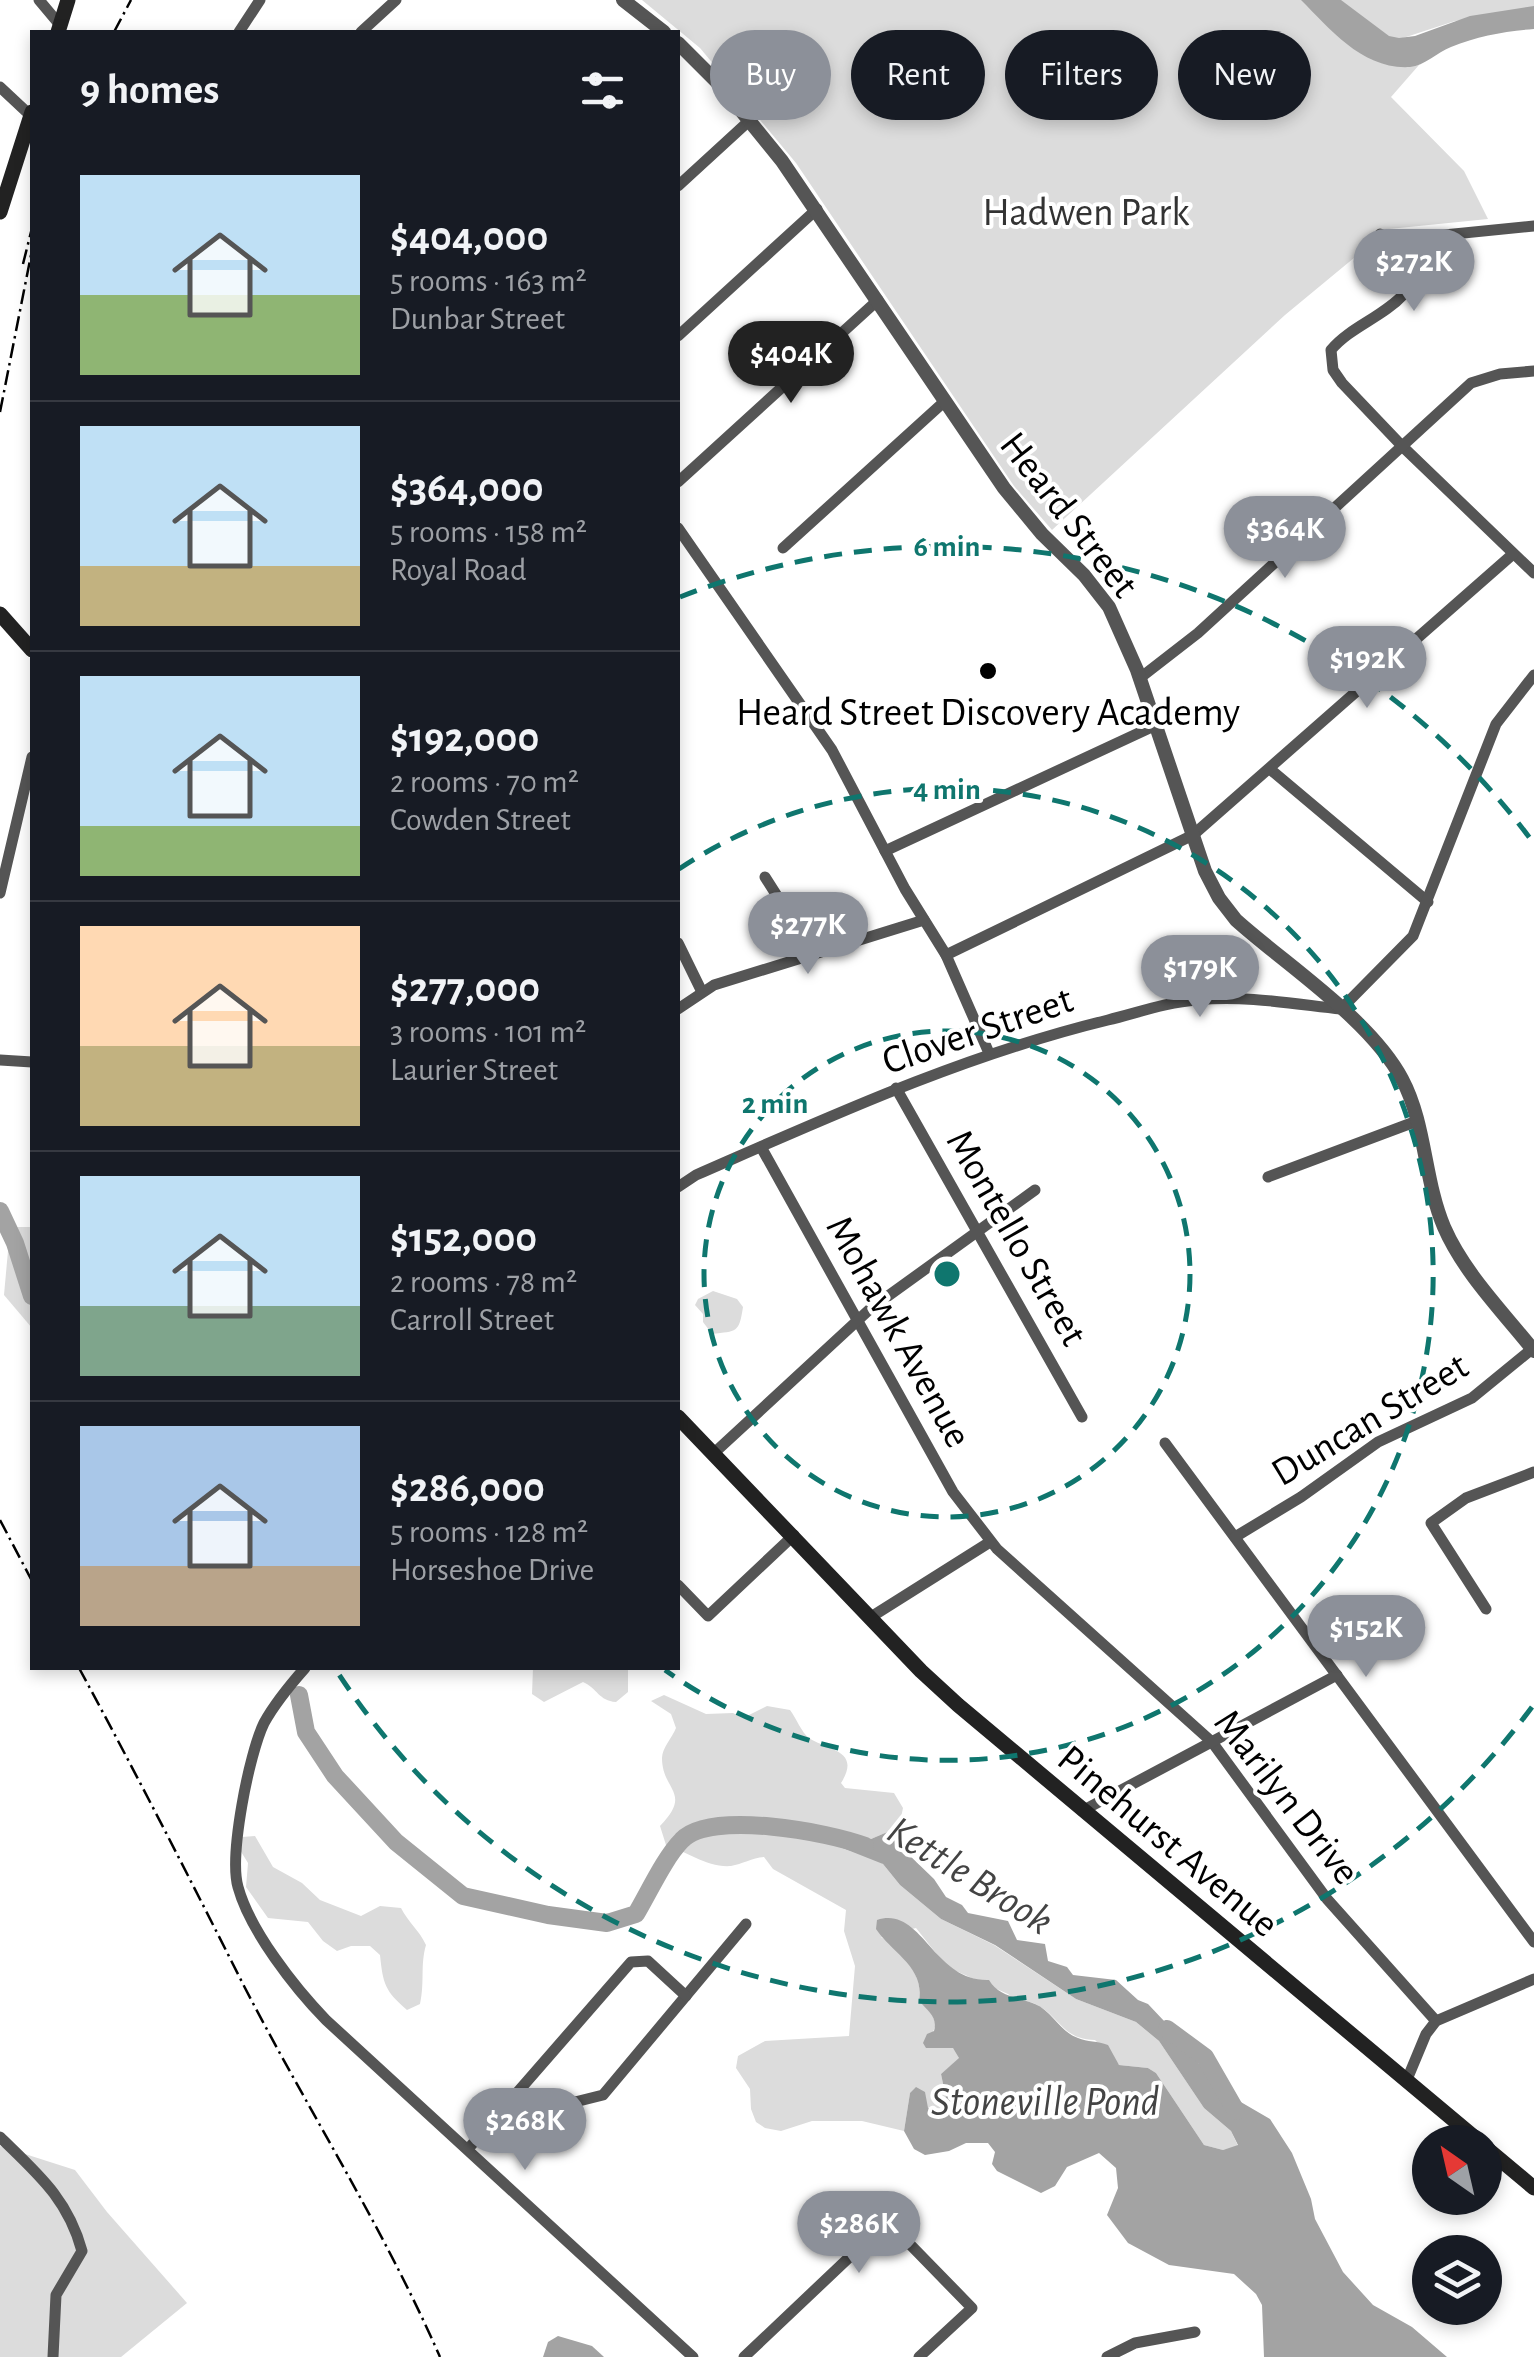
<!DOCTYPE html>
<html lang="en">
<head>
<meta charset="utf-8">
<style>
  body { margin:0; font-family:"Alegreya Sans",sans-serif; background:#242831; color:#f1f3f6; height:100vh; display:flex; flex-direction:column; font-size:38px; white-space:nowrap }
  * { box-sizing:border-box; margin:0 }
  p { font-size:32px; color:#9ea1a6 }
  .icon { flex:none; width:55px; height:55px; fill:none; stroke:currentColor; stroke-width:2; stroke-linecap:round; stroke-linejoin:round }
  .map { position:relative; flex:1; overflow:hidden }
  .drawer { position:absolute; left:30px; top:30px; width:650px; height:1640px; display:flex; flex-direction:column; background:#171b24; border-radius:0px; box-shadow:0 5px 15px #0003 }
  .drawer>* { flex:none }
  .banner { position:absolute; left:710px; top:30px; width:672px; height:90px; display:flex; gap:20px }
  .needle { width:65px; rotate:326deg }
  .buttons { position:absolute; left:1412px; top:2125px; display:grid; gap:20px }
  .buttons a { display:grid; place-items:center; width:90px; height:90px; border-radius:50%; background:#171b24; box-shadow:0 5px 15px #0003; font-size:50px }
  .price { position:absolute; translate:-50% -85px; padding:0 22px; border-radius:35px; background:#8c9099; color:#fff; font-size:32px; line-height:65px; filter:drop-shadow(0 2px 5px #0008) }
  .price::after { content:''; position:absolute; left:50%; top:60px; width:30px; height:22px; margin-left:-15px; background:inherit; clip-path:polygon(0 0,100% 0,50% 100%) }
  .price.current { background:#222; color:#fff }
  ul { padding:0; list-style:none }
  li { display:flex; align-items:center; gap:30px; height:250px; padding:0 50px }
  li+li { border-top:2px solid #363941 }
  li span { display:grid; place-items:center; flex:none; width:280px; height:200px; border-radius:0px; color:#555 }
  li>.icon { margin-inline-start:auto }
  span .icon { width:120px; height:120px; fill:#fffc; stroke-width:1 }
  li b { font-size:42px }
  h2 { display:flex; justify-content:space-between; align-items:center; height:120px; padding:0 50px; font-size:42px }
  .tag { padding:0 35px; border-radius:45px; background:#171b24; box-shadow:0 5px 15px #0003; font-size:35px; line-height:90px }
  .tag.current { background:#8c9099; color:#fff }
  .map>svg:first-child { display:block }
  .green { fill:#dcdcdc }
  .water { fill:#a3a3a3 }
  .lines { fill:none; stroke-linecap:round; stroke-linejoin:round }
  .river { stroke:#a3a3a3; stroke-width:18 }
  .minor { stroke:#555; stroke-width:11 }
  .tertiary { stroke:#555; stroke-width:14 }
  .secondary { stroke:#222; stroke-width:15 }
  .rail { stroke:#000; stroke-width:2.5; stroke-dasharray:15 5 2.5 5; stroke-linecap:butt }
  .ring { fill:none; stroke:#0f766e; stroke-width:5; stroke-dasharray:18 12 }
  .poi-dot { fill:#000; stroke:#fff; stroke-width:4 }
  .labels { text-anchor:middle; stroke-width:8; stroke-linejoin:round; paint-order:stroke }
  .park-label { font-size:40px; fill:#333; stroke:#fff }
  .street-label { font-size:40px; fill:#000; stroke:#fff }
  .poi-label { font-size:40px; fill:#000; stroke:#fff }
  .water-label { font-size:42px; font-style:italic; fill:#444; stroke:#fff }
  .centre { fill:#0f766e; stroke:#fff; stroke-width:5 }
  .ring-label { font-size:30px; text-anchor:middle; font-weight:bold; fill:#0f766e; stroke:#fff; stroke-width:8; stroke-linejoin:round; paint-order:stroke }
</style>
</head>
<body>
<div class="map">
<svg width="1534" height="2357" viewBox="0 0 1534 2357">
  <rect width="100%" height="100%" fill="#fff"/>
  <g class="green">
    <path d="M642,0H1534V10L1455,21L1400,39L1419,65L1391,97L1464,171L1488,219L1389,229L1285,315L1052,530L1014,486L796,163L700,48Z"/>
    <path d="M16,1227H32V1328L4,1295L9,1240Z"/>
    <path d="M713,1291L737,1299L743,1307C739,1333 737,1331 712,1334L703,1322V1314L695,1305L698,1299Z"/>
    <path d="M533,1668H625L628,1670V1692L616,1702C599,1701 597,1688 583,1682L544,1702L532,1694Z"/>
    <path d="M664,1695L706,1714L733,1713L743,1718L767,1706L790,1710C796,1718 802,1733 809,1738C827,1750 862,1750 841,1783L845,1788L894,1793L903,1808L899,1827L871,1839L843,1837L883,1864L900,1885L941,1919L994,1945L1076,1999L1136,2022L1159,2041L1204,2108L1231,2131L1238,2146L1223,2150L1204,2145L1156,2073L1148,2068L1119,2065L1095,2040C1063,2039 1062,2020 1039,2006C1028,1999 1017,2003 1008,1994L947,1967L916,1928L881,1937C902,1951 924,1975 919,2001L932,2014L936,2024L927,2048H953L958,2051L959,2059L941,2074L947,2103L943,2111L928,2108L910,2093L904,2131L862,2121H812L781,2131L765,2128L756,2122L751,2109L750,2089L736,2068L738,2056L765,2041L849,2036L855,1966L844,1931L846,1910L773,1869L764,1857C752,1858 742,1864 731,1866C708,1868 686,1851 666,1845L660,1826C693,1792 662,1791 662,1758C662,1748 672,1738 676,1728L671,1714L651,1701Z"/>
    <path d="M255,1836L273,1867L302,1883L320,1900L361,1916L380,1906L401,1908C408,1922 419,1930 426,1945C420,1966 425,1981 420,2004L407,2010C385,1991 383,1984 380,1955L370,1946H351L337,1951L323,1941L308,1922L268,1918L246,1887L248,1863L240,1850L242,1837Z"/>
    <path d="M0,2146L75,2170L107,2212L187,2303L121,2357H0Z"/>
  </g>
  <g class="water">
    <path d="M1301,0H1341L1389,36L1399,38L1415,36L1470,16L1534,6V29C1505,31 1478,36 1451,47C1438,52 1424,66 1410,67C1363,70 1330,29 1301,0Z"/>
    <path d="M899,1827L900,1844L906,1852L934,1879L946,1897L962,1905L968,1913L1008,1921L1017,1940L1045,1944L1048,1961L1067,1967L1073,1975L1116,1980L1138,2000L1148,2004L1181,2039L1208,2076L1227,2094L1270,2119L1292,2153L1311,2199L1315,2219L1343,2272L1373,2305L1412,2327L1447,2357H1264L1262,2305L1256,2294L1234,2274L1169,2265L1128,2243L1107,2215L1118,2188L1116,2168L1099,2153L1067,2167L1055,2186L1041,2193L997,2171L992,2164L995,2152L988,2143H966L949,2151L925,2155L914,2149L904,2131L910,2093L916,2087L925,2092L928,2108L943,2111L947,2103L941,2074L959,2058L953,2048H926L923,2043L927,2034L934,2031C938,2017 928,2011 919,2001C925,1967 892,1953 876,1929L877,1920C922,1905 933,1982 989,1980C999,1997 1018,1997 1035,2004C1052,2011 1060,2032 1078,2038C1087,2042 1098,2041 1108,2045L1119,2065L1148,2068L1156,2073L1204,2145L1223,2150L1238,2145L1231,2131L1204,2108L1159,2041L1136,2022L1076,1999L995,1945L941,1919L900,1885L883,1864L835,1845L843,1837L871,1839Z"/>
    <path d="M558,2336L592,2346L604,2357H543L548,2342Z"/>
  </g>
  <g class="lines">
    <g class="river">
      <path d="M0,1211L15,1243L32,1296"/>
      <path d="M299,1695L306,1732L335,1776L396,1842L463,1896L548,1915L607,1923L636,1914C649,1892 665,1857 682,1840C710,1810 829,1832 865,1846"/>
      <path d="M1167,2029L1205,2057L1236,2111"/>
    </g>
    <g class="minor">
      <path d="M39,0L60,25"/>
      <path d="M239,32L260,0"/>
      <path d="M361,32L396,0"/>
      <path d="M0,87L31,116"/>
      <path d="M678,186L750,120"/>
      <path d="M1380,234L1394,240L1534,226"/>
      <path d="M1404,239V294C1383,317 1350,327 1331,350L1333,370L1342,383L1402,446L1534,573"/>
      <path d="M678,336L817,209"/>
      <path d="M678,482L878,300"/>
      <path d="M678,528L832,750L905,889L946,955L989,1053"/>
      <path d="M783,548L945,401"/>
      <path d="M1140,678L1198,633L1471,383L1500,374L1534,371"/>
      <path d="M1271,770L1428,902"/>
      <path d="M885,851L1156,725"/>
      <path d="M765,877L814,954"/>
      <path d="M0,893L32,757"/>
      <path d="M678,943L702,992"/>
      <path d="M946,955L1193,835L1513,554"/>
      <path d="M678,1009L714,985L924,920"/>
      <path d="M0,1060L32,1062"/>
      <path d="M896,1088L1082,1417"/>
      <path d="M761,1147L953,1492L997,1549L1212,1742L1327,1899L1436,2021"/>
      <path d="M1268,1177L1417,1121"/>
      <path d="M678,1187L696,1175C831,1116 964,1055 1108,1020C1137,1013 1167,1002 1197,1000C1244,995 1294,1004 1341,1009L1413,936L1496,724L1534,675"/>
      <path d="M1165,1443L1534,1942"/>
      <path d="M713,1454L870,1309L1035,1190"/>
      <path d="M1235,1537L1301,1497L1378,1442L1472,1398L1532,1349"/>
      <path d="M678,1585L708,1616L794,1535"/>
      <path d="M1486,1609L1431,1523L1466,1498L1534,1472"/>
      <path d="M871,1617L990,1542"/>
      <path d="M305,1668C290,1685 275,1703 264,1723C249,1754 229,1855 238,1887C250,1931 295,1988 326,2020L693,2357"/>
      <path d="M1082,1811L1337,1675"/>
      <path d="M1406,2082L1426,2034L1436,2021L1534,1979"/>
      <path d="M519,2092L575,2102L603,2095L746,1924"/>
      <path d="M0,2137C38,2174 68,2199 82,2251L56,2295L53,2357"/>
      <path d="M468,2149L631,1962L648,1961L686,1996"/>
      <path d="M744,2357L876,2232L888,2226L895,2229L972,2308L919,2357"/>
      <path d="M1107,2357L1135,2343L1195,2332"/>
    </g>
    <g class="tertiary">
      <path d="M623,0L664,32"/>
      <path d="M678,43L722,87L782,161L1004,488L1042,534L1084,575L1109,607L1137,670L1205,871L1219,898L1236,920C1286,965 1370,1019 1402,1079C1426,1124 1424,1180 1444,1227C1464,1273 1503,1312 1534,1351"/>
    </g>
    <g class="secondary">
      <path d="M58,32L68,0"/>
      <path d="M0,212L32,112"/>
      <path d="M0,614L32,650"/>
      <path d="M678,1417L921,1671L958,1705L1480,2142"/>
      <path d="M1485,2147L1534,2188"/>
    </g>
    <g class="rail">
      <path d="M114,32L131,0"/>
      <path d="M23,264L32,228"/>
      <path d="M0,412L32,250"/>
      <path d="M0,1520L32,1581"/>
      <path d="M79,1668C136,1773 190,1879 244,1986C308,2110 384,2229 440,2357"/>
    </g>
  </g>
  <g class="ring">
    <circle cx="947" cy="1274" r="243"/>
    <path d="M679 869A486 486 0 1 1 665 1670"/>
    <path d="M1532 1707A728 728 0 0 1 336 1670M680 597A728 728 0 0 1 1532 841"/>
  </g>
  <circle class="poi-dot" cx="988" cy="671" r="10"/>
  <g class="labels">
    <g class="park-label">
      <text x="1086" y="225">Hadwen Park</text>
    </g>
    <g class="street-label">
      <text transform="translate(1070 514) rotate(52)" y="14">Heard Street</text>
      <text transform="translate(977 1029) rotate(-19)" y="14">Clover Street</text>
      <text transform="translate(1018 1237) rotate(60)" y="14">Montello Street</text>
      <text transform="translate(900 1331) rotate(61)" y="14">Mohawk Avenue</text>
      <text transform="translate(1369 1418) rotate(-31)" y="14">Duncan Street</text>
      <text transform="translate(1288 1796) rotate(52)" y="14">Marilyn Drive</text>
      <text transform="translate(1169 1840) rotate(40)" y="14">Pinehurst Avenue</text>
    </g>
    <g class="poi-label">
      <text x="988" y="725">Heard Street Discovery Academy</text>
    </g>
    <g class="water-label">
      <text transform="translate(971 1874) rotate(32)" y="15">Kettle Brook</text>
      <text x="1045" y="2115">Stoneville Pond</text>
    </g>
  </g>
  <circle cx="947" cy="1274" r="15" class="centre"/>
  <g class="ring-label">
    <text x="947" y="556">6 min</text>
    <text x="947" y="799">4 min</text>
    <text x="775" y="1113">2 min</text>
  </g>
</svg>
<div class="buttons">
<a><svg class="needle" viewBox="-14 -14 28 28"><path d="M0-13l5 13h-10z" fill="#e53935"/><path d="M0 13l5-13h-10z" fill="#9ea1a6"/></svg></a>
<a><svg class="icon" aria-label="layers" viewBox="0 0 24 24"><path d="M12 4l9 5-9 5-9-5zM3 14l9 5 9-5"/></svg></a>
</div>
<b class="price" style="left:1414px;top:314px">$272K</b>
<b class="price current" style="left:791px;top:406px">$404K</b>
<b class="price" style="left:1285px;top:581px">$364K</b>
<b class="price" style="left:1367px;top:711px">$192K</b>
<b class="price" style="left:808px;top:977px">$277K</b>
<b class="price" style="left:1200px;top:1020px">$179K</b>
<b class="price" style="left:1366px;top:1680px">$152K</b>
<b class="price" style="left:525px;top:2173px">$268K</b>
<b class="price" style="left:859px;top:2276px">$286K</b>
<div class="banner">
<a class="tag current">Buy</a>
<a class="tag">Rent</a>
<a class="tag">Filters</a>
<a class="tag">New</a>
</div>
<section class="drawer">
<h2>9 homes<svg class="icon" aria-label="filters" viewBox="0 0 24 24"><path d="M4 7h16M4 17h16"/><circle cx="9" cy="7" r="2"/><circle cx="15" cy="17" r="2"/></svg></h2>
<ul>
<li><span style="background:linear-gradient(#bfe0f5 60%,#8fb573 0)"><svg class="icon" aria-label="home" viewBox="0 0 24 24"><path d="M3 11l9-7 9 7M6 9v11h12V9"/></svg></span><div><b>$404,000</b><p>5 rooms · 163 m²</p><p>Dunbar Street</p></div></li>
<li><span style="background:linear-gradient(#bfe0f5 70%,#c2b280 0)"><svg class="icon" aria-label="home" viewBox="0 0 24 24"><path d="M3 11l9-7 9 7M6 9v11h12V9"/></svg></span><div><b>$364,000</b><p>5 rooms · 158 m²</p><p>Royal Road</p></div></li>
<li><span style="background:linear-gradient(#bfe0f5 75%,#8fb573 0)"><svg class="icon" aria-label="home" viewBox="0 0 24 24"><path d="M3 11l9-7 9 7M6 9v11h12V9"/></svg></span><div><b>$192,000</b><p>2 rooms · 70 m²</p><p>Cowden Street</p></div></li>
<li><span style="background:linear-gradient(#ffd9b3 60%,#c2b280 0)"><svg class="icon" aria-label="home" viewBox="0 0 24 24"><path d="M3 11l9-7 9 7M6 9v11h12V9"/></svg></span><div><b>$277,000</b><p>3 rooms · 101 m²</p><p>Laurier Street</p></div></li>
<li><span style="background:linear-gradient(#bfe0f5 65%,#7fa58c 0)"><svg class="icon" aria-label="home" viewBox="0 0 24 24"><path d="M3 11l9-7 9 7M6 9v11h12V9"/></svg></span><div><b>$152,000</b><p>2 rooms · 78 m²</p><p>Carroll Street</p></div></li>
<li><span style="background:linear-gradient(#a9c7e8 70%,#b9a48a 0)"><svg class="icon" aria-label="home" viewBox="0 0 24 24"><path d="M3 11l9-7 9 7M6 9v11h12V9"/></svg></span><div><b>$286,000</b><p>5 rooms · 128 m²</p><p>Horseshoe Drive</p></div></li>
</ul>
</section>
</div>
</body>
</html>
